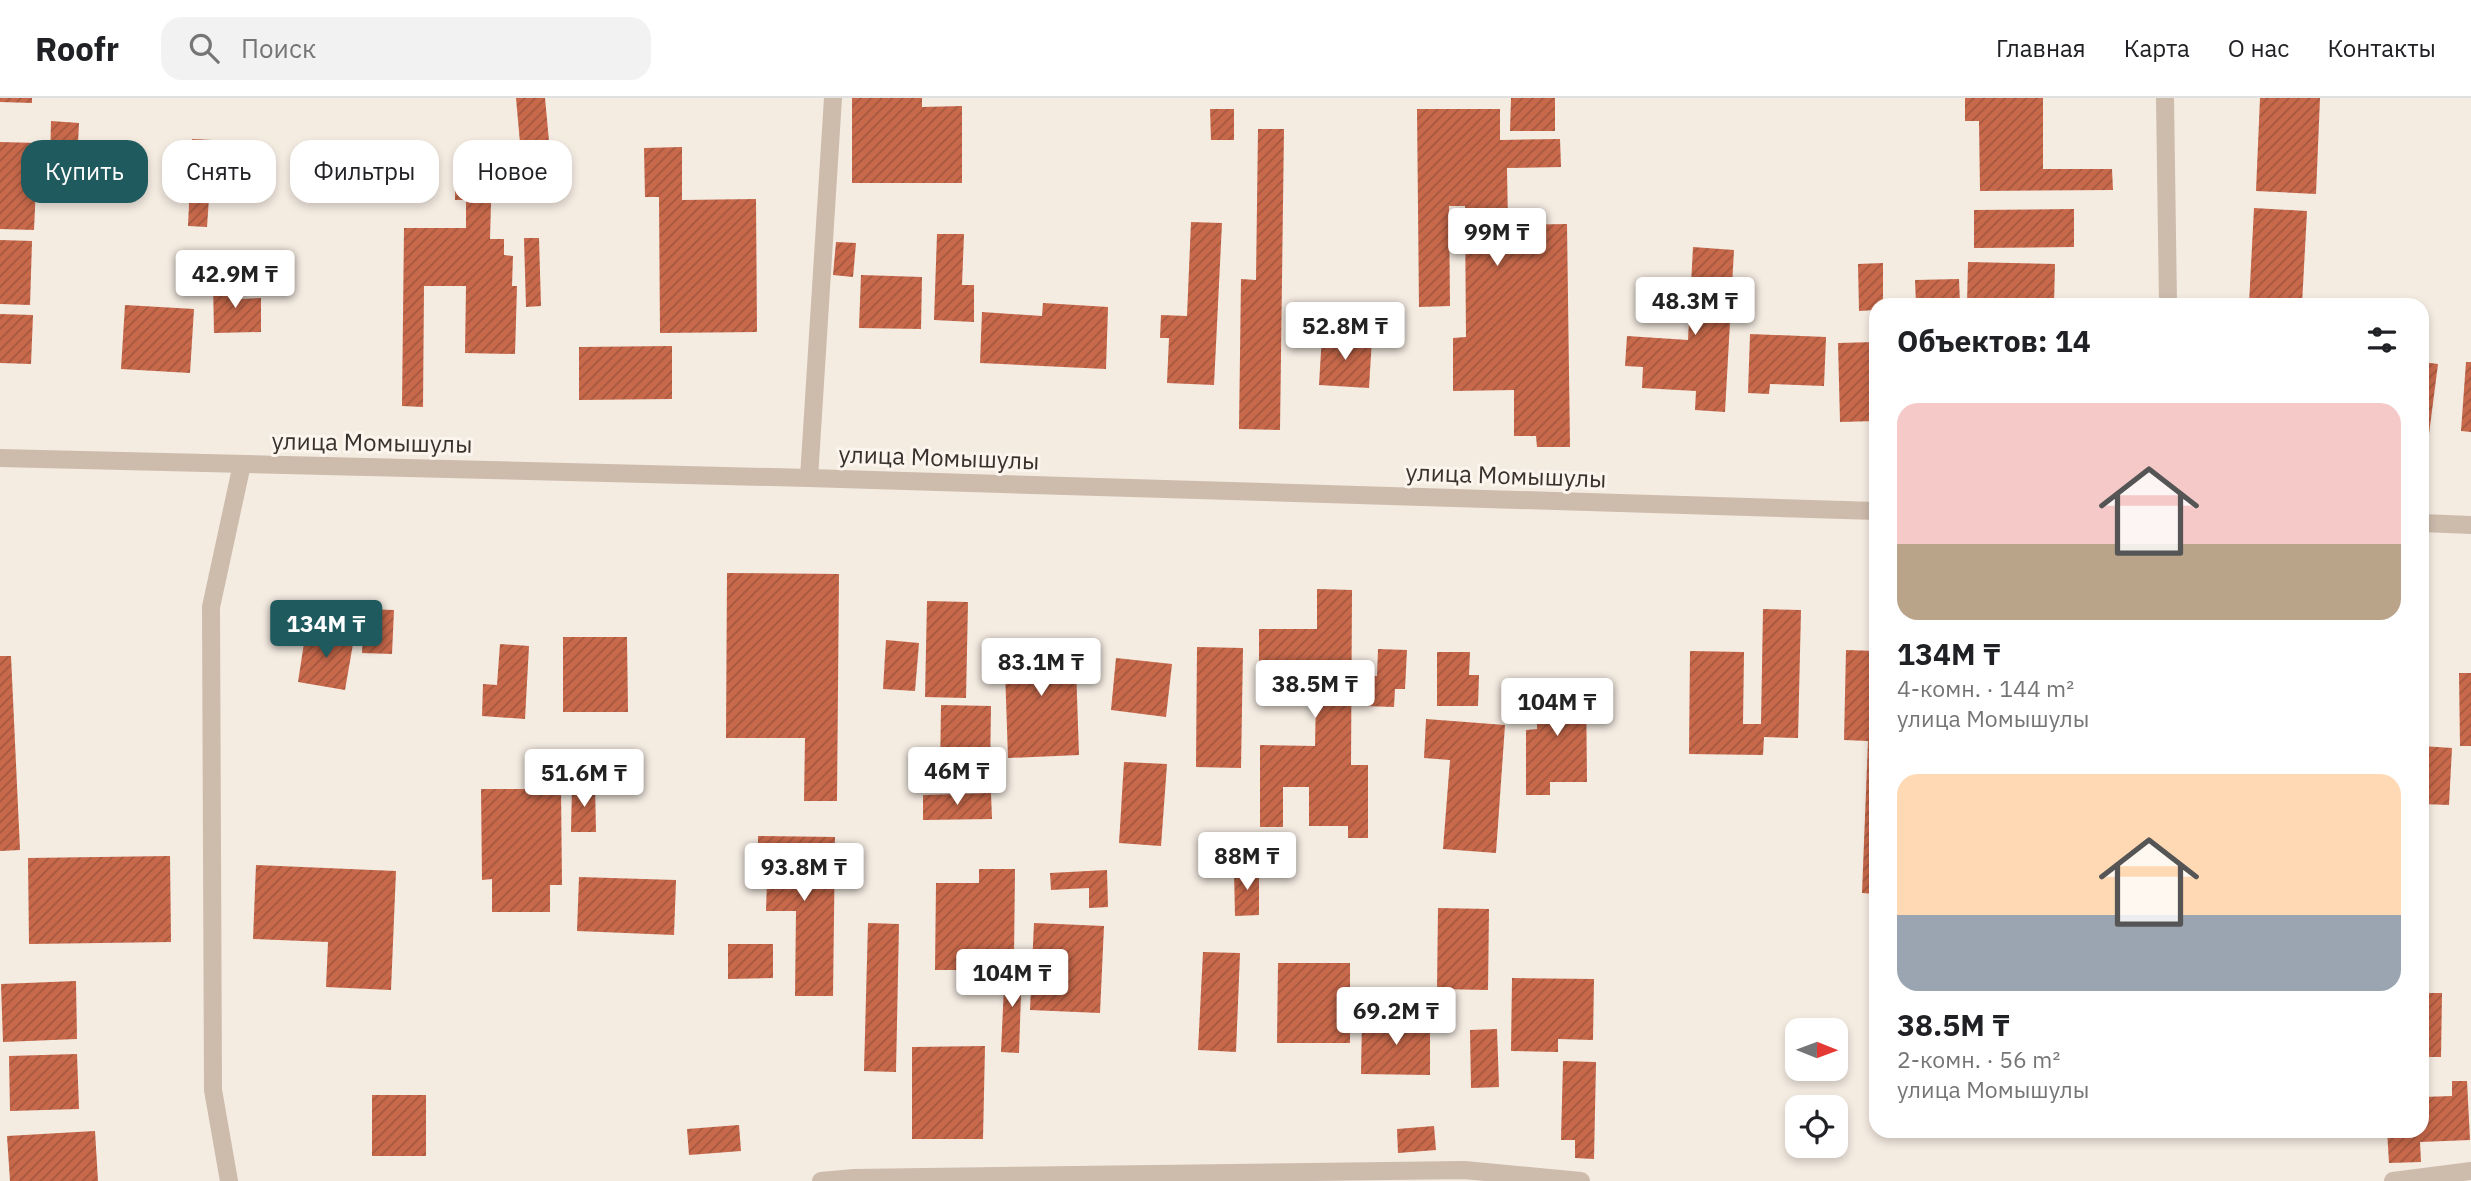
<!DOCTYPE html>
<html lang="ru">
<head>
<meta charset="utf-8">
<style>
  body { margin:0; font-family:"IBM Plex Sans",sans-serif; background:#f2f2f2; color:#202124; height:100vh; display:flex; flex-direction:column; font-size:26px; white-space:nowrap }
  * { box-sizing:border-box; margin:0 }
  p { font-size:23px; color:#757577 }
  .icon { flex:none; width:38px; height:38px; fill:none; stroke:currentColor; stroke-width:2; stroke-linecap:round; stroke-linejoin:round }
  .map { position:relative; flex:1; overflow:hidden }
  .panel { position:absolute; left:1869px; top:200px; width:560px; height:840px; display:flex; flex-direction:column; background:#fff; border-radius:21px; box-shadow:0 4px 10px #0003 }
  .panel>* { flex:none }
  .hud { position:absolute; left:21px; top:42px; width:665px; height:63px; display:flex; gap:14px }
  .needle { width:46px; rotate:91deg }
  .tools { position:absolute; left:1785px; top:920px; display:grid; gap:14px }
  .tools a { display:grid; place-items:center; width:63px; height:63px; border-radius:14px; background:#fff; box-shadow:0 4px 10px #0003; font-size:35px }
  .price { position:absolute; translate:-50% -60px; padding:0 16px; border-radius:7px; background:#fff; color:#222; font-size:23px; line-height:46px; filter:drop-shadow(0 2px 4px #0008) }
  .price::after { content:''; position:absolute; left:50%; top:42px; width:21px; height:16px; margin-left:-10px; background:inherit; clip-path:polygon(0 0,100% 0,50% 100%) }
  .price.active { background:#1f5a5e; color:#fff }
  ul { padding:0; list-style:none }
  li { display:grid; align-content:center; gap:14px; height:371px; padding:0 28px }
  li span { display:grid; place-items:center; height:217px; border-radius:21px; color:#555 }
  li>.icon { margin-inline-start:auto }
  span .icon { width:126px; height:126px; fill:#fffc; stroke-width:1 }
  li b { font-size:30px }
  h2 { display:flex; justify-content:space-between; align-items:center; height:84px; padding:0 28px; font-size:30px }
  .chip { padding:0 24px; border-radius:21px; background:#fff; box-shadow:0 4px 10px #0003; font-size:24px; line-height:63px }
  .chip.active { background:#1f5a5e; color:#fff }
  header { display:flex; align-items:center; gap:42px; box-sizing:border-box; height:98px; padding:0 35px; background:#fff; border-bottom:2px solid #e0e0e0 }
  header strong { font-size:33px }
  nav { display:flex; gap:38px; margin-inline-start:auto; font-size:24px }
  .search { width:490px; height:63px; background:#f2f2f2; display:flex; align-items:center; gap:18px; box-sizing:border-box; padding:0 24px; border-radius:21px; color:#757577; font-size:26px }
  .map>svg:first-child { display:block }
  .building { fill:url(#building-hatch) }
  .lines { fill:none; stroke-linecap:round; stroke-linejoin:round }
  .minor { stroke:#cdbbac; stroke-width:18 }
  .labels { text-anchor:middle; stroke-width:6; stroke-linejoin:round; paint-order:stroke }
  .street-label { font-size:24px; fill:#3b302b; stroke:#fbf5ee }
</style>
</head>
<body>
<header>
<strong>Roofr</strong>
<div class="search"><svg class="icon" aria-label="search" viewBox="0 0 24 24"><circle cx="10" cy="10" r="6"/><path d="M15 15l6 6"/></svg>Поиск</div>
<nav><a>Главная</a><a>Карта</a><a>О нас</a><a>Контакты</a></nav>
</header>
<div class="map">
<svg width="2471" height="1083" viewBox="0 0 2471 1083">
  <defs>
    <pattern id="building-hatch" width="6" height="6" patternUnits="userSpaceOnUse" patternTransform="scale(1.75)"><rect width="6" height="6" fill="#c8694b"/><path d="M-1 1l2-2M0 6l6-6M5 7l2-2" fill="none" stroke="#a4573f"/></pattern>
  </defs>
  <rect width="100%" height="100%" fill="#f4ebe1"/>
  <g class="building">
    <path d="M0,0H32V5L0,4Z"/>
    <path d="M516,0H545L550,54L521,56Z"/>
    <path d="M852,0H922V9L962,8V85H852Z"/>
    <path d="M1511,0H1555V33H1510Z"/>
    <path d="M1965,0H2043V71H2112L2113,92L1980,93L1979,23H1965Z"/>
    <path d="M2260,0H2320L2316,96L2256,93Z"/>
    <path d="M1210,11H1234V42H1211Z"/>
    <path d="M1417,11H1500V42L1560,41L1561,69L1507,70L1508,127L1567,126L1570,349H1537L1536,338H1514V292L1453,293V240L1466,239L1465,108H1449L1450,208L1419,209Z"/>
    <path d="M51,23L79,25L77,67L50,65Z"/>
    <path d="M1258,31H1284L1280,332L1239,331L1241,181L1256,182Z"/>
    <path d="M192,41L213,42L207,129L188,128Z"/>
    <path d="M0,44L38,45L34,132L0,131Z"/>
    <path d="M682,49V102L756,101L757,234L660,235L659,99H645L644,50Z"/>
    <path d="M455,58L514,59V105H491L490,141H504V157L513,158L512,188H517L515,256L465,255L466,188H424L423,309L402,308L404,130H466V102H455Z"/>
    <path d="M2254,110L2307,113L2302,206H2249Z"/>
    <path d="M2074,111V149L1974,150V112Z"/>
    <path d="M1191,124L1222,125L1214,287L1167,285L1169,240H1160L1161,217L1187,218Z"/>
    <path d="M937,136H964L962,187H974V224L934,222Z"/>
    <path d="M524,140H539L541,208L526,209Z"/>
    <path d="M0,142L32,143L30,207L0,206Z"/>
    <path d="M836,144L856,145L853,179L833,177Z"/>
    <path d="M1693,149L1734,152L1725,314L1695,312L1696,293L1642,290L1643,269L1625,268L1627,238L1688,242Z"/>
    <path d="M1968,164L2055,166L2054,206H1967Z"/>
    <path d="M1883,165V206H1876V212L1859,213L1858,166Z"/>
    <path d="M861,177L922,179L921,231L859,230Z"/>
    <path d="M1959,181L1960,206H1916L1915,182Z"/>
    <path d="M240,183V201L261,200V234L214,235L213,184Z"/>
    <path d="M1043,205L1108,209L1106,271L980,265L982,214L1042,218Z"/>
    <path d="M125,207L194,211L190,275L121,271Z"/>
    <path d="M0,216L33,217L31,266L0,265Z"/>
    <path d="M1750,236L1826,239L1824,288L1770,286L1769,296L1748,295Z"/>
    <path d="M1322,237L1372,240L1369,290L1319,287Z"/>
    <path d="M1876,244V323L1840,324L1838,245Z"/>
    <path d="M672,248V301L579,302V249Z"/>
    <path d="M2422,264L2438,266L2429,336L2422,335Z"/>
    <path d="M2466,264H2471V334L2461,333Z"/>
    <path d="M727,475L839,476L837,703H804L805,640H726Z"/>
    <path d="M1317,491L1352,492L1351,667H1368V740H1348V728H1309V689H1283V729H1260V647L1315,648L1316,597H1259V531H1317Z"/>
    <path d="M927,503L968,504L966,600L925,599Z"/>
    <path d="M364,511L394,512L392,556L362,555Z"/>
    <path d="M1763,511L1801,512L1798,640L1764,639L1763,657L1689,656L1690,553L1744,554L1743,626H1761Z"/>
    <path d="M306,532L354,540L345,592L298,584Z"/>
    <path d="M563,539H627L628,614H563Z"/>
    <path d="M1075,540L1079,657L1008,660L1004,542Z"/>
    <path d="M886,542L919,545L915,593L883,591Z"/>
    <path d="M500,546L529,548L525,621L482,618L483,586L497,587Z"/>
    <path d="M1197,549L1243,550L1241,670L1196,669Z"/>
    <path d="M1378,551L1407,552L1405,591H1395L1394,609L1363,608L1364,578H1377Z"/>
    <path d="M1846,552L1876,553V796L1862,795L1868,643L1844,642Z"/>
    <path d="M1437,554H1470L1469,577H1479L1478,608H1437Z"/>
    <path d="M0,558H11L20,752L0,753Z"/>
    <path d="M1116,560L1172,566L1166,619L1111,612Z"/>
    <path d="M2459,575H2471V648H2460Z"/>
    <path d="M1537,586H1586L1587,684H1550V697H1526V632L1537,631Z"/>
    <path d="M941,607L991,608L990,678L940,677Z"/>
    <path d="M1426,621L1505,627L1496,755L1443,751L1450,662L1424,660Z"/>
    <path d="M2422,648L2452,650L2449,707L2422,706Z"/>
    <path d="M1124,664L1167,666L1161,748L1119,745Z"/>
    <path d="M572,687H595L596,734H571Z"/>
    <path d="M481,691H561L562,787H550V814H492V781L482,782Z"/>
    <path d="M991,695L992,721L923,722V697Z"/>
    <path d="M758,738L835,739L833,898H795L796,813H766L767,782H758Z"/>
    <path d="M170,758L171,844L29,846L28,760Z"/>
    <path d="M256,767L396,773L391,892L326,889L328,844L253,841Z"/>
    <path d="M979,771H1015L1014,859H985L984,872H935L936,785H979Z"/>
    <path d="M1259,771V817L1235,818L1234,772Z"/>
    <path d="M1107,772L1108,809L1089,810V790L1051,792L1050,775Z"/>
    <path d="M579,779L676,782L674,837L577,833Z"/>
    <path d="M1438,810L1489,811L1488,892L1437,891Z"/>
    <path d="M868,825L899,826L896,974L864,973Z"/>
    <path d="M1034,825L1104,828L1100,915L1030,912Z"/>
    <path d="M728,846H773V880L728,881Z"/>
    <path d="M1203,854L1240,855L1236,954L1198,952Z"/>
    <path d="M1278,865H1350V945H1277Z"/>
    <path d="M1005,866H1022L1019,955L1001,954Z"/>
    <path d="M1512,880L1594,881L1593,942L1558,941V954L1511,953Z"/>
    <path d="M76,883L77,941L3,944L1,886Z"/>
    <path d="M2422,895H2442L2441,959H2422Z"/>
    <path d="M1362,921L1430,922V977L1361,976Z"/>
    <path d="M1497,931L1499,989L1471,990L1470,932Z"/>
    <path d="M985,948L983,1041H912V949Z"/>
    <path d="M77,956L79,1011L10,1013L9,958Z"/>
    <path d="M1563,963L1596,964L1594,1061L1575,1060V1042H1561Z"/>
    <path d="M2452,983H2467L2470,1042L2420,1044L2421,1064L2389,1065L2387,1032H2422V999L2452,998Z"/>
    <rect x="372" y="997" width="54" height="61"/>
    <path d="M739,1027L741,1053L689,1057L687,1031Z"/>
    <path d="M1434,1028L1436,1052L1398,1055L1397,1031Z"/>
    <path d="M95,1033L98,1083H10L7,1038Z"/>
  </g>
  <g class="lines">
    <g class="minor">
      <path d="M2165,0L2168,206"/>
      <path d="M0,360L809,380L1876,413"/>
      <path d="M809,380L833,0"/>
      <path d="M2422,425L2471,427"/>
      <path d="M229,1083L213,992L211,509L242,366"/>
      <path d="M821,1083L854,1080L1464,1072L1581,1083"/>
      <path d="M2393,1083L2471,1073"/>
    </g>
  </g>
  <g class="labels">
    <g class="street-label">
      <text transform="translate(372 345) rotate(1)" y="8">улица Момышулы</text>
      <text transform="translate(939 360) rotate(2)" y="8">улица Момышулы</text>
      <text transform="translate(1506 378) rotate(2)" y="8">улица Момышулы</text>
    </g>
  </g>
</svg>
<div class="tools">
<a><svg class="needle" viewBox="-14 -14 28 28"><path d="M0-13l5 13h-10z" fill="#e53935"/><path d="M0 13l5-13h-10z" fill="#757577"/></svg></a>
<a><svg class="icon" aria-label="locate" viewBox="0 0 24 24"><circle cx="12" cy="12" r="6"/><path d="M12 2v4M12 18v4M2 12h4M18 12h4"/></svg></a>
</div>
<b class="price" style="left:1497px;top:170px">99M ₸</b>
<b class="price" style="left:235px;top:212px">42.9M ₸</b>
<b class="price" style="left:1695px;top:239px">48.3M ₸</b>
<b class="price" style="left:1345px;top:264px">52.8M ₸</b>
<b class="price active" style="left:326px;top:562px">134M ₸</b>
<b class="price" style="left:1041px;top:600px">83.1M ₸</b>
<b class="price" style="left:1315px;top:622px">38.5M ₸</b>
<b class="price" style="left:1557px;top:640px">104M ₸</b>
<b class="price" style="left:957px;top:709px">46M ₸</b>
<b class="price" style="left:584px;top:711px">51.6M ₸</b>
<b class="price" style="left:1247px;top:794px">88M ₸</b>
<b class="price" style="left:804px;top:805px">93.8M ₸</b>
<b class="price" style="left:1012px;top:911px">104M ₸</b>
<b class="price" style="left:1396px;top:949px">69.2M ₸</b>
<div class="hud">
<a class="chip active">Купить</a>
<a class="chip">Снять</a>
<a class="chip">Фильтры</a>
<a class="chip">Новое</a>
</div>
<section class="panel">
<h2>Объектов: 14<svg class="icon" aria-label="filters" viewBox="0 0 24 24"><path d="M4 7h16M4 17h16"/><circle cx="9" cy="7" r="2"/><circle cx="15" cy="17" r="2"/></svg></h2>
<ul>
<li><span style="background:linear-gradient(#f6c9c9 65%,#b9a48a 0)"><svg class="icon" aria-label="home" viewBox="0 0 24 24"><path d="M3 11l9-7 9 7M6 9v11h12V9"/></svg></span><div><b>134M ₸</b><p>4-комн. · 144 m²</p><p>улица Момышулы</p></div></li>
<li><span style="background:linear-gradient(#ffd9b3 65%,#9aa5b1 0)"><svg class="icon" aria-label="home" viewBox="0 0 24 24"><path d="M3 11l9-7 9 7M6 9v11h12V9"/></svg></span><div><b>38.5M ₸</b><p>2-комн. · 56 m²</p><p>улица Момышулы</p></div></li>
</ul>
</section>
</div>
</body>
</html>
